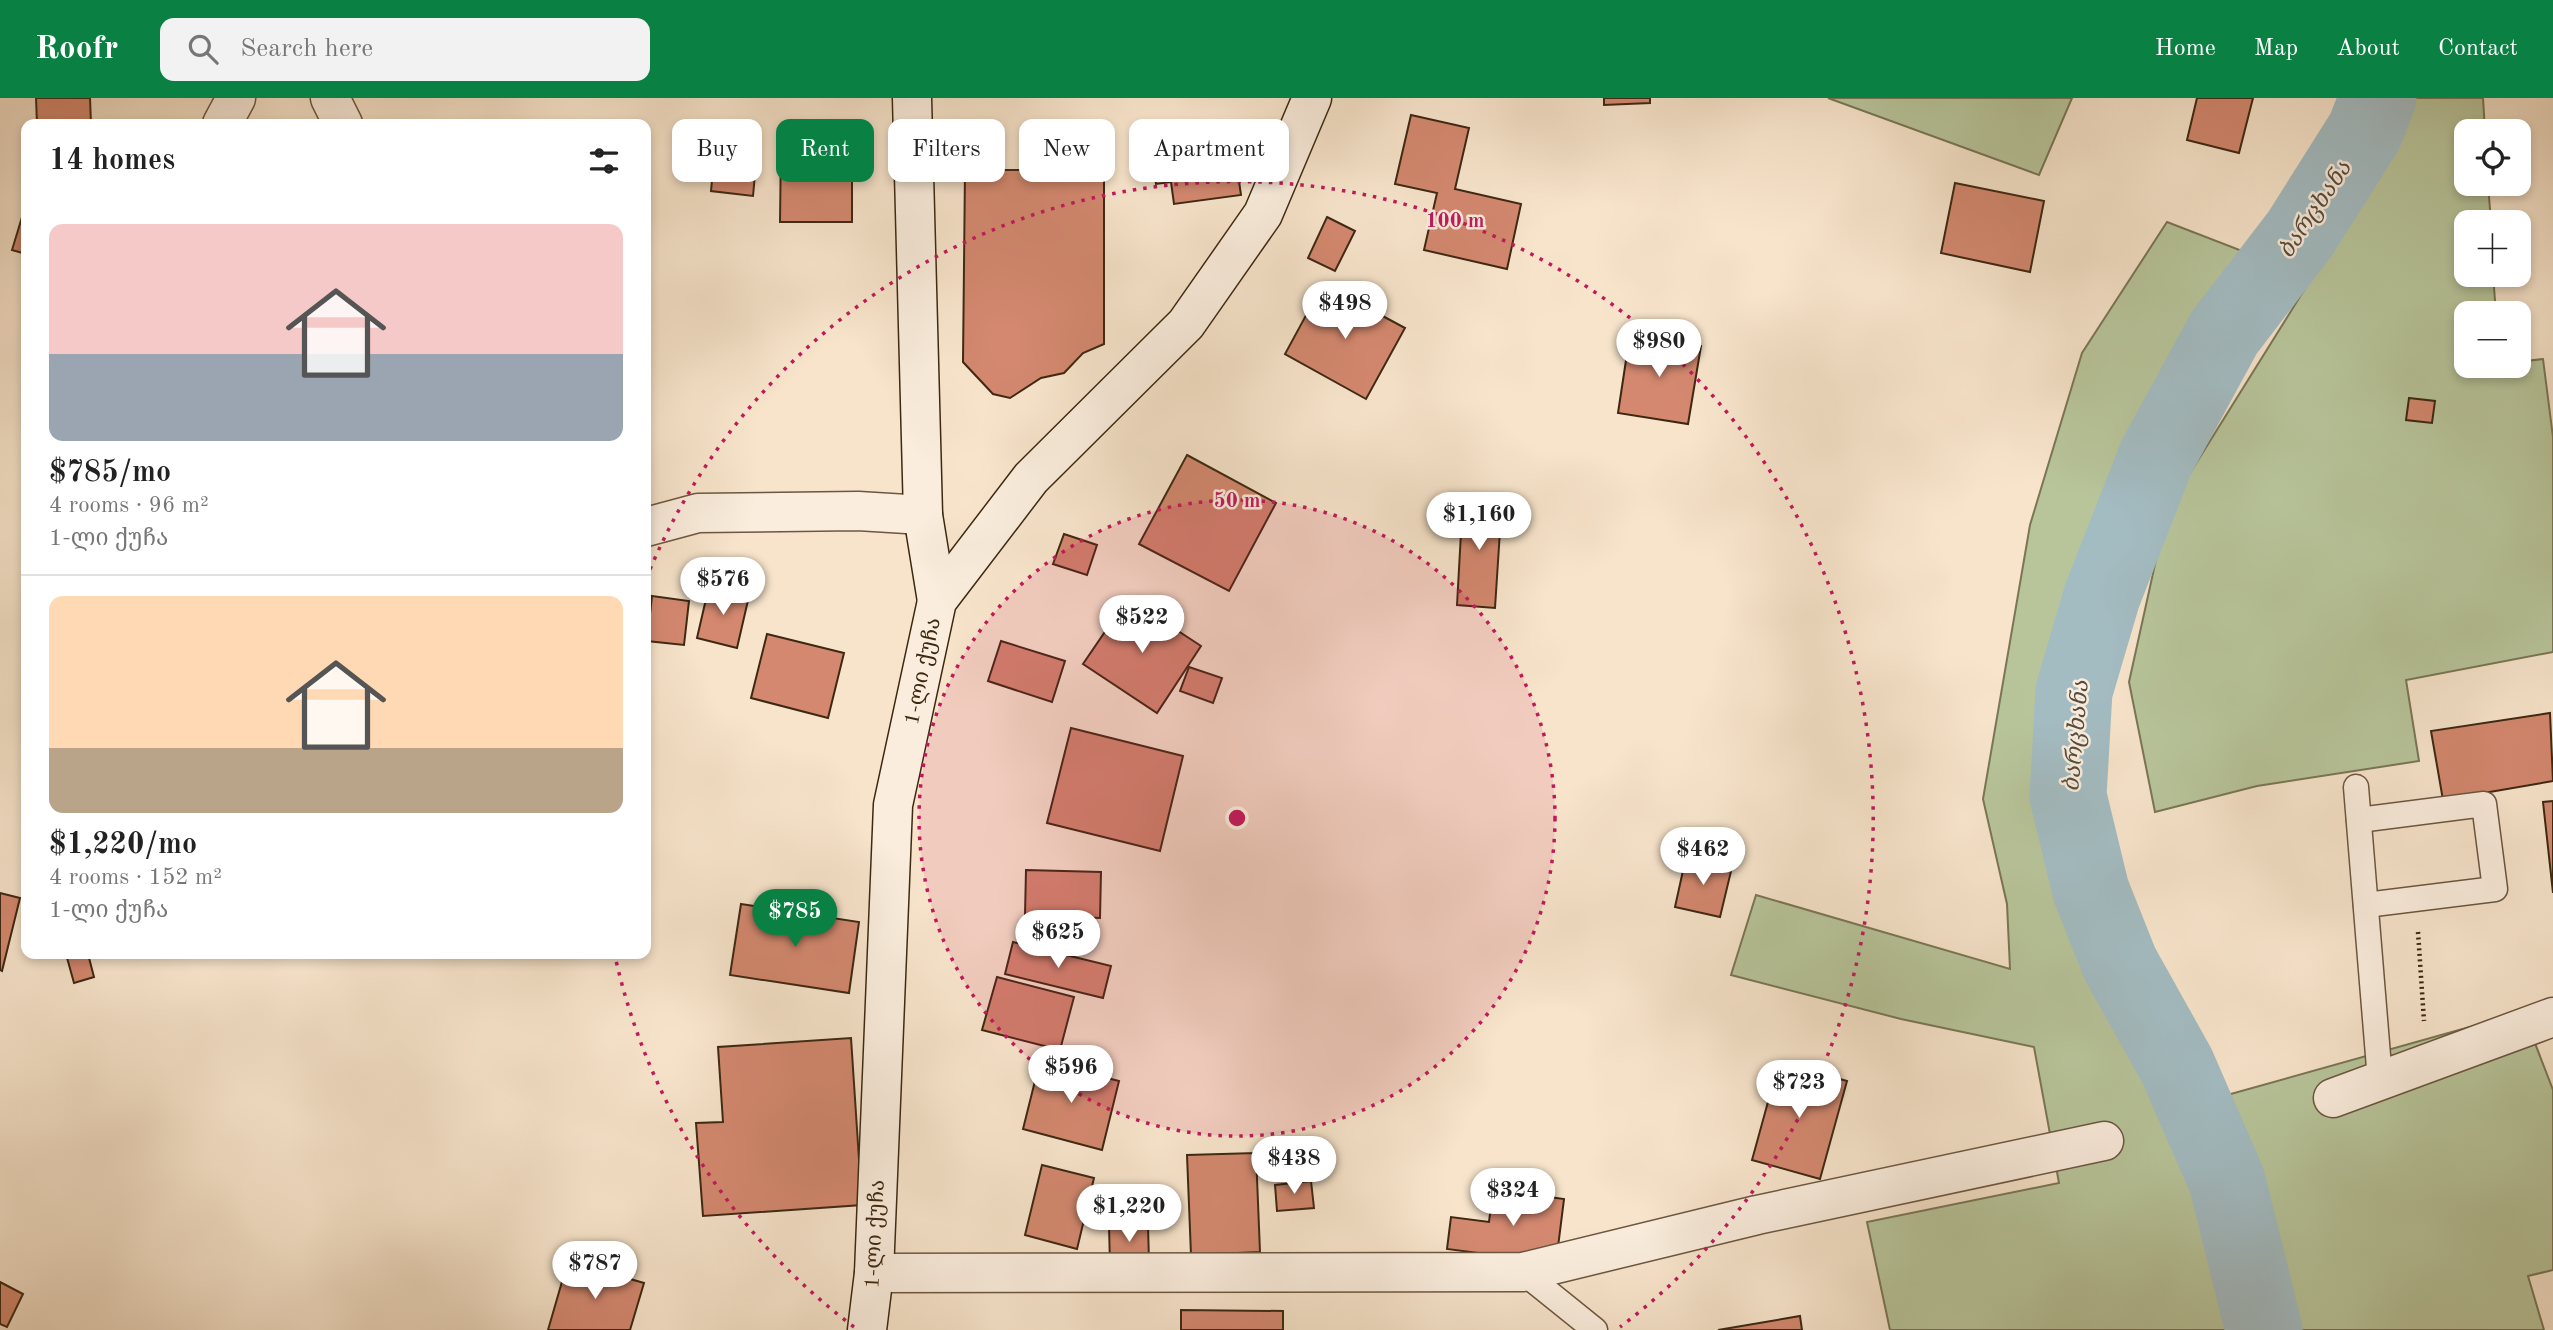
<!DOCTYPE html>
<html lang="en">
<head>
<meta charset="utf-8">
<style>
  body { margin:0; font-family:"Old Standard TT","Noto Serif Georgian",serif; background:#f2f2f2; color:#222; height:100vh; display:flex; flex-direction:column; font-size:26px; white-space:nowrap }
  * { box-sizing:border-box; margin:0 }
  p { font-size:23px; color:#767676 }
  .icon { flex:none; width:38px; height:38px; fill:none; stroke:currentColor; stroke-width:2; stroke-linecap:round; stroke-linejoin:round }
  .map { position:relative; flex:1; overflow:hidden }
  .side { position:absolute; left:21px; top:21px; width:630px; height:840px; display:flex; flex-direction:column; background:#fff; border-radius:14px; box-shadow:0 4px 10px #0003 }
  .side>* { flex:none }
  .guide { position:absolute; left:672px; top:21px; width:665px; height:63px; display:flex; gap:14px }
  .fabs { position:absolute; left:2454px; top:21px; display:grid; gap:14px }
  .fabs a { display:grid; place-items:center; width:77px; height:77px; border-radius:14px; background:#fff; box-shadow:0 4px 10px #0003; font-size:35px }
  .price { position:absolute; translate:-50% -60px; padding:0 16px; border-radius:24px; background:#fff; color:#222; font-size:23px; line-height:46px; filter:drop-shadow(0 2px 4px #0008) }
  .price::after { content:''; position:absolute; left:50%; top:42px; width:21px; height:16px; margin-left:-10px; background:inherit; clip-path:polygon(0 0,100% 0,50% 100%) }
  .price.active { background:#0b8043; color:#fff }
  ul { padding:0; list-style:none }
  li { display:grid; align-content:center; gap:14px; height:371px; padding:0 28px }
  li+li { border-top:2px solid #e0e0e0 }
  li span { display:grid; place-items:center; height:217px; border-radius:14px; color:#555 }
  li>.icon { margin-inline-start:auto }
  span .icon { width:126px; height:126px; fill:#fffc; stroke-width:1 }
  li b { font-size:30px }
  h2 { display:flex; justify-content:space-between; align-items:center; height:84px; padding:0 28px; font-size:30px }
  .chip { padding:0 24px; border-radius:14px; background:#fff; box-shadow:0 4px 10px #0003; font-size:24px; line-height:63px }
  .chip.active { background:#0b8043; color:#fff }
  header { display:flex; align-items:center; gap:42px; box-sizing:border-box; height:98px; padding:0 35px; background:#0b8043; color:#fff }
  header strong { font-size:33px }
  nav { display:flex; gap:38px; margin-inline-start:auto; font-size:24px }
  .search { width:490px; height:63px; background:#f2f2f2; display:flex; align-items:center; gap:18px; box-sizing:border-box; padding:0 24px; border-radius:14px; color:#767676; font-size:26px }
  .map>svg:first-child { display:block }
  .green { fill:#b8c59b; stroke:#7a7656; stroke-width:2 }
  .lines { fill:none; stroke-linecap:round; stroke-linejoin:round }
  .river { stroke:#a3bcc2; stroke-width:77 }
  .building { fill:#d3886f; stroke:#3d2812; stroke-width:2 }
  .lane-casing { stroke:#6c5740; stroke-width:27 }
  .street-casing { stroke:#6c5740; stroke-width:41 }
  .secondary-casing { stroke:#3d2812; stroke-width:41 }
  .path { stroke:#3d2812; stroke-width:4.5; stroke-dasharray:2 3.5; stroke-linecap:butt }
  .lane { stroke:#faeddd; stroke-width:24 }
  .street { stroke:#faeddd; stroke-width:38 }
  .secondary { stroke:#faeddd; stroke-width:38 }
  .ring { fill:none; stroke:#c2185b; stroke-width:3.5; stroke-dasharray:3.5 7 }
  .labels { text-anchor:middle; stroke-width:5; stroke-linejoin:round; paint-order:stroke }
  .street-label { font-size:21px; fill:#3d2812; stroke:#faeddd }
  .water-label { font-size:23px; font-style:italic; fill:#564d3e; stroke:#faeddd }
  .centre { fill:#c2185b; stroke:#faeddd; stroke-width:3.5 }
  .ring-label { font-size:21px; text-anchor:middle; font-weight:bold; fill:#c2185b; stroke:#faeddd; stroke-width:5; stroke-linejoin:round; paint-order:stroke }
</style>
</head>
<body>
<header>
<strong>Roofr</strong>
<div class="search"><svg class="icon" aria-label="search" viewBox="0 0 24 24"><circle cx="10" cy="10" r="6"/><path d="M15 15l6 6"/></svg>Search here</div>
<nav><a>Home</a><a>Map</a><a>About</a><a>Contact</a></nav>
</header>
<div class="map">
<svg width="2553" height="1232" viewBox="0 0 2553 1232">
  <rect width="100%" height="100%" fill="#f7e4cb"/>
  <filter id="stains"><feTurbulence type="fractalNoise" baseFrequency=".00286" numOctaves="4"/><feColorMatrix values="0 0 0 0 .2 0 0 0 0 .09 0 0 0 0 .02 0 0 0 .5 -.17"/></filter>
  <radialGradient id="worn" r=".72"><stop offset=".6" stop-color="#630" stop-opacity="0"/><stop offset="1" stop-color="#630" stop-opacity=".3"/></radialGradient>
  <g class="green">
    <path d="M1828,0H2072L2039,77Z"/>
    <path d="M2412,0H2483L2485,33H2466V86H2488L2491,124H2466V177H2493L2496,215H2466V268H2518V264L2543,261L2553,339V554L2406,582L2419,663L2257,688L2155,714L2129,584L2167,412L2387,59Z"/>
    <path d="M2167,124L2255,158L2162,305L2096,442L2047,587L2042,687L2055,755L2146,978L2217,1137L2231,1232H1890L1867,1124L2059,1085L2034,949L1901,921L1731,877L1756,797L2010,871L2007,806L1983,701L2030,427L2082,255Z"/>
    <path d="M2523,914L2553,992V1172L2528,1178L2544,1232H2279L2250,1098L2213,1001Z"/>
  </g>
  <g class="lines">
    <path class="river" d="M2264,1232L2227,1083L2177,968L2120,866L2091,793L2068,698L2074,593L2102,498L2156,360L2224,235L2300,136L2365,33L2378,0"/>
  </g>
  <g class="building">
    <path d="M36,0H90L91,26H37Z"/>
    <path d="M1604,0H1650V5L1604,7Z"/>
    <path d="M2197,0H2253L2239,55L2187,42Z"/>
    <path d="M1411,17L1469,30L1455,91L1521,106L1507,171L1424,152L1437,95L1395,86Z"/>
    <path d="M1231,28L1241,97L1174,106L1171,84L1156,86L1149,39Z"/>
    <path d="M781,46H852V124H780Z"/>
    <path d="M715,50L757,55L753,98L711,93Z"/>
    <path d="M965,72H1104V246L1083,255L1064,275L1041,280L1010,300L993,296L963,264Z"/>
    <path d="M1955,85L2044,103L2030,174L1941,155Z"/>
    <path d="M26,106V156L12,152Z"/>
    <path d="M1327,119L1355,133L1335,173L1308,160Z"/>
    <path d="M1323,186L1405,230L1366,301L1285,256Z"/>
    <path d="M1630,236L1701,248L1688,326L1618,315Z"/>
    <path d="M2409,300L2435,303L2432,325L2406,322Z"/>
    <path d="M1187,357L1276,405L1229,493L1139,446Z"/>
    <path d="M1463,399L1502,402L1495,510L1457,507Z"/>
    <path d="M1064,436L1097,447L1087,477L1053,466Z"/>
    <path d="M709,488L749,498L737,550L697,540Z"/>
    <path d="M652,498L689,503L684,547L647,543Z"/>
    <path d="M1128,500L1201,548L1157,615L1083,566Z"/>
    <path d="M767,536L844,555L828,620L751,600Z"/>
    <path d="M1001,543L1065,563L1052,604L988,583Z"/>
    <path d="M1189,569L1222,580L1213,605L1180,593Z"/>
    <path d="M2550,615L2553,683L2443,702L2431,633Z"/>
    <path d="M1071,630L1183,658L1160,753L1047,725Z"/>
    <path d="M2553,703V795L2543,704Z"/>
    <path d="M1686,759L1732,769L1720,819L1675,809Z"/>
    <path d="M1026,772L1101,774L1100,820L1025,817Z"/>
    <path d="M0,795L20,800L2,873L0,872Z"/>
    <path d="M741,806L859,824L849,895L730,877Z"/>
    <path d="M1013,844L1111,868L1103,900L1005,876Z"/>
    <path d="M66,856H88L94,879L74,885Z"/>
    <path d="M997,879L1074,899L1060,952L982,932Z"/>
    <path d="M851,940L862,1107L703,1118L696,1025L723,1024L718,949Z"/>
    <path d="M1040,963L1119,983L1102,1052L1023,1031Z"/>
    <path d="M1779,964L1847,983L1820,1081L1752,1062Z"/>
    <path d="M1256,1055L1260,1154L1191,1157L1187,1057Z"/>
    <path d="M1042,1067L1094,1080L1077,1151L1025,1137Z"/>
    <path d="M1311,1083L1314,1110L1277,1113L1275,1087Z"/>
    <path d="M1493,1091L1564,1101L1556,1165L1447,1151L1451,1119L1489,1124Z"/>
    <path d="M1148,1127L1149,1164L1110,1166L1109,1128Z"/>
    <path d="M568,1163L644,1185L630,1232H548Z"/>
    <path d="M0,1184L23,1196L7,1229L0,1226Z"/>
    <path d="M1181,1212L1283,1213V1232H1181Z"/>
    <path d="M1800,1218L1802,1232H1718Z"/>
  </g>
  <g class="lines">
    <defs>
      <g id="lane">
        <path d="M2356,689L2380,982"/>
        <path d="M2359,722L2484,706L2495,791L2366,807"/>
        <path d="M1523,1174L1595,1232"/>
      </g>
      <g id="street">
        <path d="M330,0L343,26"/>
        <path d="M222,26L236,0"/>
        <path d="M646,429L698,415L858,413L923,417"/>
        <path d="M2333,1000L2553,919"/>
        <path d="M874,1175L1523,1174L1757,1117L2104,1043"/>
      </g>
      <g id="secondary">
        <path d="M912,0L923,417L937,503"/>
        <path d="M867,1232L874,1175L893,707L937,503L1031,380L1186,226L1263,116L1312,0"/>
      </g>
    </defs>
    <use href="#lane" class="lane-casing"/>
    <use href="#street" class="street-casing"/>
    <use href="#secondary" class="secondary-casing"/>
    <path class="path" d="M2418,834L2424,923"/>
    <use href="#lane" class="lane"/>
    <use href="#street" class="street"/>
    <use href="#secondary" class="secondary"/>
  </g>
  <circle cx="1237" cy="720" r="318" fill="#c2185b" fill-opacity=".12"/>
  <g class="ring">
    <circle cx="1237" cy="720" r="318"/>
    <path d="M854 1229A637 637 0 0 1 615 858M646 481A637 637 0 1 1 1620 1229"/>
  </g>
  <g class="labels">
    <g class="street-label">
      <text transform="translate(922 573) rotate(-78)" y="7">1-ლი ქუჩა</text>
      <text transform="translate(874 1136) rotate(-87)" y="7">1-ლი ქუჩა</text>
    </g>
    <g class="water-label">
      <text transform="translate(2314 111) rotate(-56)" y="8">ბარცხანა</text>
      <text transform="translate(2075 638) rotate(-85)" y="8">ბარცხანა</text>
    </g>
  </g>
  <circle cx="1237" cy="720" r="10" class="centre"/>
  <g class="ring-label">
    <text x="1455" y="129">100 m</text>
    <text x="1237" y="409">50 m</text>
  </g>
  <rect width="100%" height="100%" filter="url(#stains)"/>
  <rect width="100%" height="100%" fill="url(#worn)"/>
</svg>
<div class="fabs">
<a><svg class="icon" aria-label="locate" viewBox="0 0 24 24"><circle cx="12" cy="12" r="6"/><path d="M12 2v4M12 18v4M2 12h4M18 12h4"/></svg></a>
<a>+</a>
<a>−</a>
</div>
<b class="price" style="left:1345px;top:243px">$498</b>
<b class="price" style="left:1659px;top:281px">$980</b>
<b class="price" style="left:1479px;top:454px">$1,160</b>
<b class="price" style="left:723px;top:519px">$576</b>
<b class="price" style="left:1142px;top:557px">$522</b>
<b class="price" style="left:1703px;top:789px">$462</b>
<b class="price active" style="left:795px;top:851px">$785</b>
<b class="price" style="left:1058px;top:872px">$625</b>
<b class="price" style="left:1071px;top:1007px">$596</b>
<b class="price" style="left:1799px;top:1022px">$723</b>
<b class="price" style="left:1294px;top:1098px">$438</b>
<b class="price" style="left:1513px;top:1130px">$324</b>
<b class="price" style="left:1129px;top:1146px">$1,220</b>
<b class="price" style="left:595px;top:1203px">$787</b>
<div class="guide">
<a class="chip">Buy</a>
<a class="chip active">Rent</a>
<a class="chip">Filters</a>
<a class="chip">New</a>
<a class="chip">Apartment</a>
</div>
<section class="side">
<h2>14 homes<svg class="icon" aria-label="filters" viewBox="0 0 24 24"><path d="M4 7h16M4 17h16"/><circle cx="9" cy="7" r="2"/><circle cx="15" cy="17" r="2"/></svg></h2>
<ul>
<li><span style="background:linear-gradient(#f6c9c9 60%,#9aa5b1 0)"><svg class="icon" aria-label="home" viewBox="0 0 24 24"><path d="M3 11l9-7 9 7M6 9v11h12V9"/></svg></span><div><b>$785/mo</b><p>4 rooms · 96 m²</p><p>1-ლი ქუჩა</p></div></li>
<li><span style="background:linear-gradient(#ffd9b3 70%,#b9a48a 0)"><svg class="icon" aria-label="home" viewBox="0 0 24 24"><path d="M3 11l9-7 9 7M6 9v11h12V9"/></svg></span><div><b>$1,220/mo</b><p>4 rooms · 152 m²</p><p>1-ლი ქუჩა</p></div></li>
</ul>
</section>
</div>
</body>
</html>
